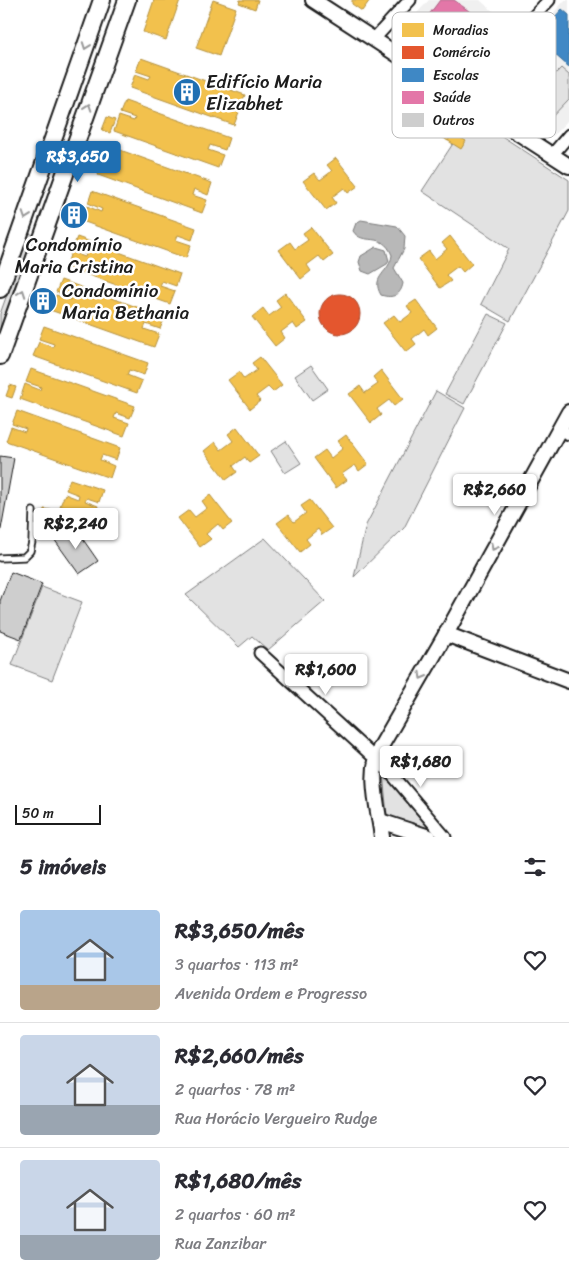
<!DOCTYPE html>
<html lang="pt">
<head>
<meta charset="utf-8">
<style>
  body { margin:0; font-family:Sriracha,sans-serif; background:#f2f2f3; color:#2b2b33; height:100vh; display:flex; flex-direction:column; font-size:19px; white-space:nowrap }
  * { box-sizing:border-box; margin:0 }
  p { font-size:16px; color:#7c7c81 }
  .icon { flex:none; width:28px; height:28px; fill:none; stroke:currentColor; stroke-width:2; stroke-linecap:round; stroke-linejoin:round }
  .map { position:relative; height:837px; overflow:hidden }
  .panel { display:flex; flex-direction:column; background:#fff; flex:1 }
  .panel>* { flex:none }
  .scale { position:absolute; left:15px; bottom:12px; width:86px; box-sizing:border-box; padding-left:5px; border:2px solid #1c1c1c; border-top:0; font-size:14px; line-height:18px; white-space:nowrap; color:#1c1c1c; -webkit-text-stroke:4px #fff; paint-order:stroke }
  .price { position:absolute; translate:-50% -42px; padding:0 11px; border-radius:5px; background:#fff; color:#222; font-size:16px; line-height:32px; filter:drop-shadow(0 1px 2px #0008) }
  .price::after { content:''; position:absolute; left:50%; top:30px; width:15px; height:11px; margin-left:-8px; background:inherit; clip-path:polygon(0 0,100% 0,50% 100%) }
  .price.current { background:#1f6fb2; color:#fff }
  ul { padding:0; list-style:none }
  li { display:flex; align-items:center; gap:15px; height:125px; padding:0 20px }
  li+li { border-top:1px solid #e1e1e2 }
  li span { display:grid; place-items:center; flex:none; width:140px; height:100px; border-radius:5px; color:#555 }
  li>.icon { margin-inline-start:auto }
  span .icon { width:60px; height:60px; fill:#fffc; stroke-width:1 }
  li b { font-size:21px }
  h2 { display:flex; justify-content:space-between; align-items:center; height:60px; padding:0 20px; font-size:21px }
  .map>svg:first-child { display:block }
  .built { fill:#f0f0f0 }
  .green { fill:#e2e2e2; stroke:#7f7f7f }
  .water { fill:#b8b8b8; stroke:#7a7a7a }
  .homes { fill:#f2c14e; stroke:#b2903f }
  .shops { fill:#e4572e; stroke:#a84529 }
  .schools { fill:#3f88c5; stroke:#346892 }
  .health { fill:#e377a8; stroke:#a75c7e }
  .building { fill:#cecece; stroke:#1c1c1c }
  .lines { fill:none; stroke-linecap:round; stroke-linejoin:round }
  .service-casing { stroke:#1c1c1c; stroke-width:9 }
  .minor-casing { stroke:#1c1c1c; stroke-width:15 }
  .tertiary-casing { stroke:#1c1c1c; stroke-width:18 }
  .secondary-casing { stroke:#1c1c1c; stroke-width:20 }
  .service { stroke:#fff; stroke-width:5.5 }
  .minor { stroke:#fff; stroke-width:11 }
  .tertiary { stroke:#fff; stroke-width:14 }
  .secondary { stroke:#fff; stroke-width:16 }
  .oneway { stroke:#999 }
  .labels { text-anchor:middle; stroke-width:5; stroke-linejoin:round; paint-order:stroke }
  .poi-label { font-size:19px; fill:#1c1c1c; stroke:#fff; text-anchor:start }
  .key { fill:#fff; stroke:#bbb; stroke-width:1 }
  .key-label { font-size:14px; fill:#1c1c1c }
</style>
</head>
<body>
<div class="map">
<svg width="569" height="837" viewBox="0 0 569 837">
  <rect width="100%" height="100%" fill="#fff"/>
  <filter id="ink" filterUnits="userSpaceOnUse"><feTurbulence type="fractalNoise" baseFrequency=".02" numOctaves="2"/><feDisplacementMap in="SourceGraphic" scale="10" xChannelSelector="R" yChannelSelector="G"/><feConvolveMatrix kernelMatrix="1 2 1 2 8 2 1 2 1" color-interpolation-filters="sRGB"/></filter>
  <g filter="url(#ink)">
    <g class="built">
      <path d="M429,0H480L510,26L462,79L395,37Z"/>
      <path d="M565,0H569V119L553,136L483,92Z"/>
    </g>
    <g class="green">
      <path d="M561,68L569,75V99L547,122L527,103Z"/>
      <path d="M471,116L569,180V211L510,321L481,304L509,249L422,191Z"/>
      <path d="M29,233L34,235L0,331V314Z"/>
      <path d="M488,314L507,323L464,404L445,394Z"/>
      <path d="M311,365L328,389L312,400L295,376Z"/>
      <path d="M436,391L465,408L404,528L354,577L366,525Z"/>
      <path d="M286,441L301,463L285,473L271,451Z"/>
      <path d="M265,538L325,601L268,650L252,636L239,647L186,595Z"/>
      <path d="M42,587L82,602L52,680L12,665Z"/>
      <path d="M383,773L414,803L435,832L387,815Z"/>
    </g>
    <g class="water">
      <path d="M361,220L397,226L405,236L404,249L394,268L403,283C401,295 393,299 381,295C370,276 390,273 392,255C382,230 363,247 353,231L356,223Z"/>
      <path d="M376,247L386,250L389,261L387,264L370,274L362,271L359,262L361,256Z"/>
    </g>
    <g class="homes">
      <path d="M154,0H180L166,40L143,32Z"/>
      <path d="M213,0L236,8L219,56L196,48Z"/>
      <path d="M240,0H258L255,9L239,3Z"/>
      <path d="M352,0H370L362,11L352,4Z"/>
      <path d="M141,58L245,95L240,107L226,102L224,107L239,112L234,125L130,88L135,74L149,79L151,76L136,71Z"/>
      <path d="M125,101L229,138L225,150L210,145L208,150L223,155L218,168L114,131L119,116L134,121L135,118L120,113Z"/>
      <path d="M107,117L115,120L110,133L102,130Z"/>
      <path d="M436,122L466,141L461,149L431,130Z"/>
      <path d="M449,131L453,133L448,141L444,138Z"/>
      <path d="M109,146L212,183L208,195L194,189L192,195L207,200L202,213L98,175L103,161L118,166L119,163L104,158Z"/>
      <path d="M336,158L358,186L348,193L344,188L332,197L336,203L326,210L303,181L314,173L320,180L332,171L327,165Z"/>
      <path d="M92,191L196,228L192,240L178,235L176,240L191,245L186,258L82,221L87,206L101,212L102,209L88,203Z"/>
      <path d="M73,209L80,211L76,222L69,220Z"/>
      <path d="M311,227L333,255L324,262L319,256L307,265L311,271L301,279L279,250L290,242L295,249L308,240L303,233Z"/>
      <path d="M450,236L472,264L463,272L458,266L446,275L451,281L440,288L418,259L429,251L435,259L447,249L442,243Z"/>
      <path d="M77,237L180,274L176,286L162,281L160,286L175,291L170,304L66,267L71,252L85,257L86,254L72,249Z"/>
      <path d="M61,280L165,317L160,329L146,324L144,329L159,334L154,347L50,310L56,295L70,300L71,297L56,292Z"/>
      <path d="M285,293L307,322L297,329L293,323L281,332L285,338L275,346L252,317L263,308L269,316L281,307L276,300Z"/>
      <path d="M42,294L48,297L44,308L38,305Z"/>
      <path d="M416,300L437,328L428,335L424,329L412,339L416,344L406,352L383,323L394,315L400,322L412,313L407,306Z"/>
      <path d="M44,326L148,363L144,375L129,370L127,375L142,381L137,393L33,356L39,342L53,347L54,344L39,339Z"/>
      <path d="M260,357L282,385L273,392L268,387L256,396L260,401L250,409L228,380L239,372L244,379L257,370L252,363Z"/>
      <path d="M31,369L135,406L130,418L116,413L114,418L129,423L124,436L20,399L25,384L40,390L41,387L26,382Z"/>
      <path d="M381,370L403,399L394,406L389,400L377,409L381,415L371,423L349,394L360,386L365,393L378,384L373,377Z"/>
      <path d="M10,385L16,387L12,398L6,396Z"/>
      <path d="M17,411L120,448L116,460L102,455L100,460L114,466L110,478L6,441L11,427L25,432L26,429L12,424Z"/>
      <path d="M237,427L259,456L249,463L245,457L233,466L237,472L226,480L204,451L215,442L221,450L233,441L228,434Z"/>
      <path d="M346,435L368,464L359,471L355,465L342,474L347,480L336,488L314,458L325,450L331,458L343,448L338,441Z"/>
      <path d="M70,479L103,490L99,502L87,498L85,501L98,506L94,518L60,506L65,494L78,499L79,495L66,490Z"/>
      <path d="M210,495L232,523L223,530L218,524L206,534L211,539L200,547L178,518L189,510L195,517L207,508L202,501Z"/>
      <path d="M310,500L332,528L322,535L318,529L306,539L310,544L300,552L277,523L288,515L294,522L306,513L301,506Z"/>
      <path d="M44,509L63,512L59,535L41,531Z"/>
    </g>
    <circle class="shops" cx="340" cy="314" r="20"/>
    <path class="schools" d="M562,9L569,15V67L536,38Z"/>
    <path class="health" d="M440,0H454L492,28L460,71L413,36Z"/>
    <g class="building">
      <path d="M0,456L14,458L0,535Z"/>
      <path d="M73,525L98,561L79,574L54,539Z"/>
      <path d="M11,572L42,584L21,639L0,631V601Z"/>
    </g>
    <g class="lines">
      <defs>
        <path id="service" d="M0,558L24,557L30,551L32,542L33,511"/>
        <g id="minor">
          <path d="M374,39L410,0"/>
          <path d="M460,96L549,0"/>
          <path d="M552,155L569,135"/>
          <path d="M559,430L569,434"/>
          <path d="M260,653L390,772L445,837"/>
        </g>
        <g id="tertiary">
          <path d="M313,0L569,166"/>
          <path d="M446,634L569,681"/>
          <path d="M380,821L429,837"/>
          <path d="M382,837C378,807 368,776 380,748L446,634L569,412"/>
        </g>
        <g id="secondary">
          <path d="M0,289L102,0"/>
          <path d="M0,356L127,0"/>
        </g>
      </defs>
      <use href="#service" class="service-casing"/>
      <use href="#minor" class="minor-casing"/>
      <use href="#tertiary" class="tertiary-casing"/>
      <use href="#secondary" class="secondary-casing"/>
      <use href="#service" class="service"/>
      <use href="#minor" class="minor"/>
      <use href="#tertiary" class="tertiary"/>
      <use href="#secondary" class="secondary"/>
    </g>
    <defs><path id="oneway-chevron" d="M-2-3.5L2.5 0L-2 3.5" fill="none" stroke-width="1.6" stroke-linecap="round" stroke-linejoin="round" transform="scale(1.25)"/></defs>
    <g class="oneway">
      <use href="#oneway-chevron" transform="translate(86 46) rotate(110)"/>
      <use href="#oneway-chevron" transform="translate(88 107) rotate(-71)"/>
      <use href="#oneway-chevron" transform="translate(26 216) rotate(109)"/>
      <use href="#oneway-chevron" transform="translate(22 293) rotate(-70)"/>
      <use href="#oneway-chevron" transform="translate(494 547) rotate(119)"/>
      <use href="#oneway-chevron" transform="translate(422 676) rotate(120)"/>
    </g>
  </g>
  <defs>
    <symbol id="building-disc" viewBox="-11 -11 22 22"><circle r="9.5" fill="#1f6fb2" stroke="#fff"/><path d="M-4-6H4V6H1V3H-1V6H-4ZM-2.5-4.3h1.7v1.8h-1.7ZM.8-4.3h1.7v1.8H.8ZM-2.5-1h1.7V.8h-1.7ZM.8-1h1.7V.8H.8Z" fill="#fff"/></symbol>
  </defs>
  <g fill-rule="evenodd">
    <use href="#building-disc" x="171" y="76" width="32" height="32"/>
    <use href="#building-disc" x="58" y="199" width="32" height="32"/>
    <use href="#building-disc" x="27" y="285" width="32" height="32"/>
  </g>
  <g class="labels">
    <g class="poi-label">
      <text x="206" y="88">Edifício Maria<tspan x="206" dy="22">Elizabhet</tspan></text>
      <text x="74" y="251" text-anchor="middle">Condomínio<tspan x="74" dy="22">Maria Cristina</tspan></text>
      <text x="62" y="297">Condomínio<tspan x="62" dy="22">Maria Bethania</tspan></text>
    </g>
  </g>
  <rect x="392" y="12" width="164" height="126" rx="8" class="key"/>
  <rect x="402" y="23" width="22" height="14" fill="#f2c14e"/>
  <rect x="402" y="46" width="22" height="13" fill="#e4572e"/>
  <rect x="402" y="68" width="22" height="14" fill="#3f88c5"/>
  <rect x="402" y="91" width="22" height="13" fill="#e377a8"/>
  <rect x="402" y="113" width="22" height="14" fill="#cecece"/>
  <g class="key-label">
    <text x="433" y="35">Moradias</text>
    <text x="433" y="57">Comércio</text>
    <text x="433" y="80">Escolas</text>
    <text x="433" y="102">Saúde</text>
    <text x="433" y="125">Outros</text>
  </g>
</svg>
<div class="scale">50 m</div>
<b class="price current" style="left:78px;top:183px">R$3,650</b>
<b class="price" style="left:495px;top:516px">R$2,660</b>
<b class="price" style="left:76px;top:550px">R$2,240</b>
<b class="price" style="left:326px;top:696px">R$1,600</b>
<b class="price" style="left:421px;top:788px">R$1,680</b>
</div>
<section class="panel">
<h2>5 imóveis<svg class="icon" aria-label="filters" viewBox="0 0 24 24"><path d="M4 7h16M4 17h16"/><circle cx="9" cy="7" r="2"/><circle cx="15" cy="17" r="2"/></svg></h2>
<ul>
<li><span style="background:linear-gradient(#a9c7e8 75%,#b9a48a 0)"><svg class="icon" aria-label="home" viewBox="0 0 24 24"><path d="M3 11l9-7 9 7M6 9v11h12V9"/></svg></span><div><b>R$3,650/mês</b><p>3 quartos · 113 m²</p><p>Avenida Ordem e Progresso</p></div><svg class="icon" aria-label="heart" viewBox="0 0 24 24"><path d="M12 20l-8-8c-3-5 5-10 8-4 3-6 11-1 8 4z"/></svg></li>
<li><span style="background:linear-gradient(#c9d6e8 70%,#9aa5b1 0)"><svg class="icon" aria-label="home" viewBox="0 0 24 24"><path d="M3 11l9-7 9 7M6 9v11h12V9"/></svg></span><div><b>R$2,660/mês</b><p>2 quartos · 78 m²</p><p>Rua Horácio Vergueiro Rudge</p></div><svg class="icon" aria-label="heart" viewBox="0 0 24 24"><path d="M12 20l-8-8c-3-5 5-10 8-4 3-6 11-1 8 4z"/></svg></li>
<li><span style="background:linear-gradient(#c9d6e8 75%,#9aa5b1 0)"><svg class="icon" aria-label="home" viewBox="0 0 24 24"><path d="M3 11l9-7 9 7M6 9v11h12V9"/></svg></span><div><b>R$1,680/mês</b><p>2 quartos · 60 m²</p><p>Rua Zanzibar</p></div><svg class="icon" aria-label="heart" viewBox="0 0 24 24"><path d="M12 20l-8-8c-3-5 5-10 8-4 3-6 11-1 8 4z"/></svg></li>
</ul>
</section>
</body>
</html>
